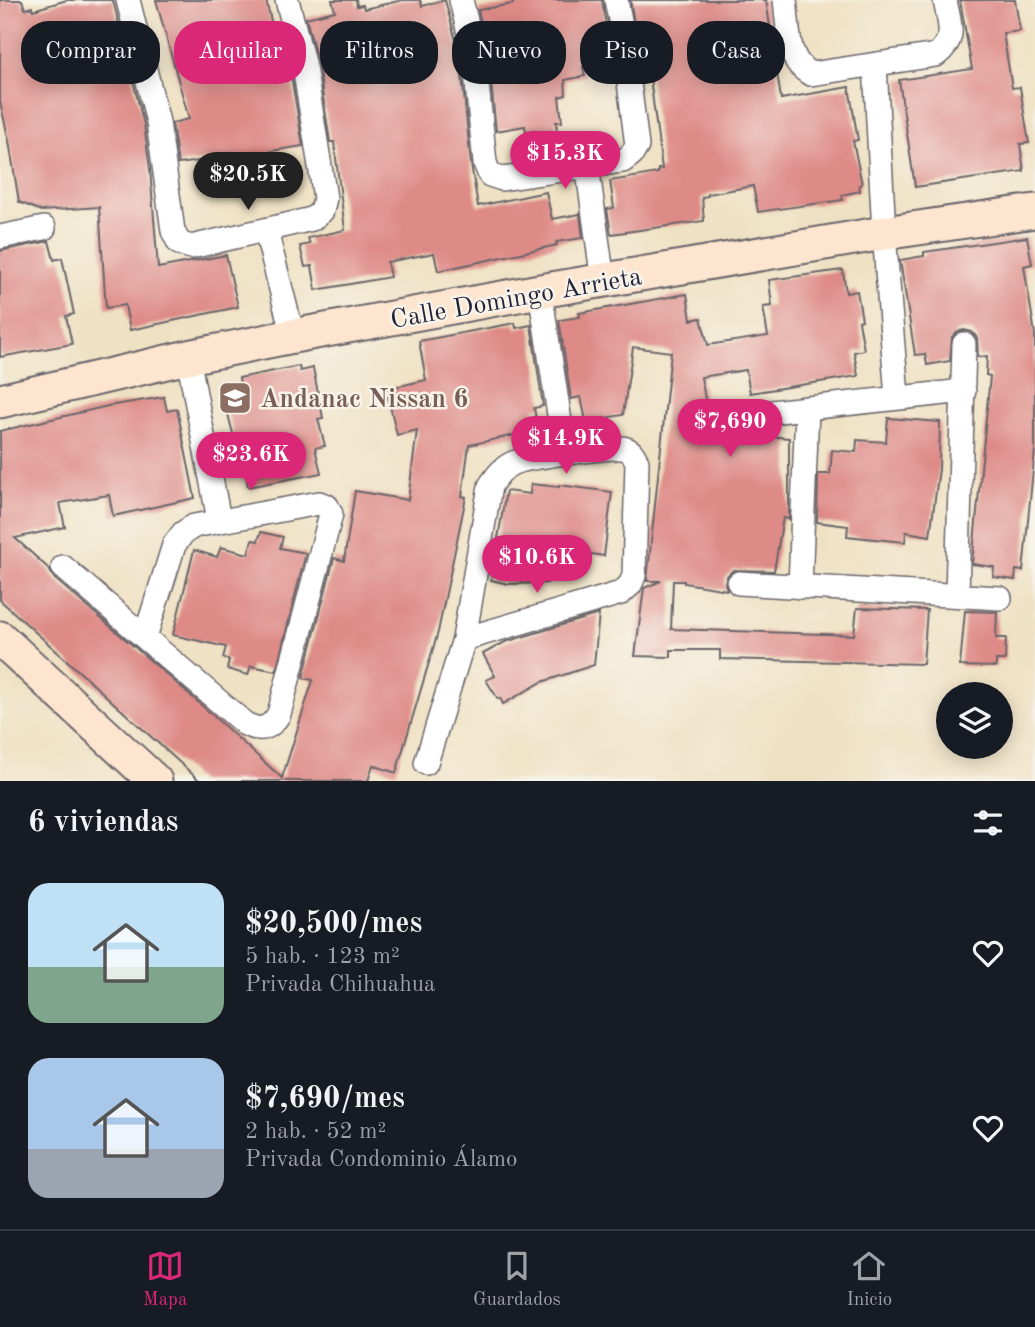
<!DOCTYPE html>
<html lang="es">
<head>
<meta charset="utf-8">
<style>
  body { margin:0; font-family:"Old Standard TT",serif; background:#242831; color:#f1f3f6; height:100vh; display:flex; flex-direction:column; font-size:26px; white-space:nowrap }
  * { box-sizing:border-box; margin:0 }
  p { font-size:23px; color:#9ea1a6 }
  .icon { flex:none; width:38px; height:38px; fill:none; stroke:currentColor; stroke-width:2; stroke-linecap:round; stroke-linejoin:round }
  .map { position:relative; height:781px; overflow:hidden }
  .drawer { display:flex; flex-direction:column; background:#171b24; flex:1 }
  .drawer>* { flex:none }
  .banner { position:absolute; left:21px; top:21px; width:994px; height:63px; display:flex; gap:14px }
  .fabs { position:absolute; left:936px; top:682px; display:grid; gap:14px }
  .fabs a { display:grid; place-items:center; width:77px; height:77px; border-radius:50%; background:#171b24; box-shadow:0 4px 18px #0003; font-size:35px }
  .price { position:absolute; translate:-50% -60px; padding:0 16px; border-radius:24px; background:#db2777; color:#fff; font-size:23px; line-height:46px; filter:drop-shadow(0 2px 4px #0008) }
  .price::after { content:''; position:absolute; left:50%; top:42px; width:21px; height:16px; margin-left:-10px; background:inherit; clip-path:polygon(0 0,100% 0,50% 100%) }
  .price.on { background:#222; color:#fff }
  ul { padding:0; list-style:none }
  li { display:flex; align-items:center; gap:21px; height:175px; padding:0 28px }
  li span { display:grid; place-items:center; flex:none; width:196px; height:140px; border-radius:21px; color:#555 }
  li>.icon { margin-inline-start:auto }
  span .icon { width:84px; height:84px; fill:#fffc; stroke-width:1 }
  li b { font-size:30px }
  h2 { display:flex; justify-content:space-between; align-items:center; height:84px; padding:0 28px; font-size:30px }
  .tag { padding:0 24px; border-radius:28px; background:#171b24; box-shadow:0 4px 18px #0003; font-size:24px; line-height:63px }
  .tag.on { background:#db2777; color:#fff }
  .tab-bar { display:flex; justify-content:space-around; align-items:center; height:98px; border-top:2px solid #363941; background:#171b24; font-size:19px; color:#9ea1a6 }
  .tab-bar a { display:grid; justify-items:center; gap:4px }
  .tab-bar .on { color:#db2777 }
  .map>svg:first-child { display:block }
  .building { fill:#de8a87 }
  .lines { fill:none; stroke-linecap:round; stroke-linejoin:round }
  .street-casing { stroke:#6a656b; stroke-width:26 }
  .secondary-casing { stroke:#6a656b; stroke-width:37 }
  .street { stroke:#fff; stroke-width:23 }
  .secondary { stroke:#fde5d0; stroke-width:33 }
  .labels { text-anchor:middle; stroke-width:5; stroke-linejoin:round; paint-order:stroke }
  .street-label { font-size:26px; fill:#22223b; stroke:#f7f3e8 }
  .education-label { font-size:26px; font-weight:bold; fill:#785e54; stroke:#f7f3e8; text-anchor:start }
</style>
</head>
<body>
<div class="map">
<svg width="1035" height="781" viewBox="0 0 1035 781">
  <rect width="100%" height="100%" fill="#f7f3e8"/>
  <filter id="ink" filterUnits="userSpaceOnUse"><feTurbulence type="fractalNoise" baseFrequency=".0143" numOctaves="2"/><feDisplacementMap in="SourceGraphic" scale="14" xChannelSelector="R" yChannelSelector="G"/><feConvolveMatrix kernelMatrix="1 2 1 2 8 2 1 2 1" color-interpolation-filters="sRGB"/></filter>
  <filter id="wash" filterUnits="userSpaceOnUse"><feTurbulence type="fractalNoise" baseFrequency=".00686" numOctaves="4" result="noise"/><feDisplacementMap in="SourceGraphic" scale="28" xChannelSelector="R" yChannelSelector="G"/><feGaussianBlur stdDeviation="1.57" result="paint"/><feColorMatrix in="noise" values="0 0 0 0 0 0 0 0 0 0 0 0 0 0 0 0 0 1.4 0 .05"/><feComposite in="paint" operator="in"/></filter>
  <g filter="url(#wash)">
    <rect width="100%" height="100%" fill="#efe1c3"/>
    <g id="blocks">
      <g class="building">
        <path d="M0,0H22L25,9L32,7L33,10L67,0H113L144,125L150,169L158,268L226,255L238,307L130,330L125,305L106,308L99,207L41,211L19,202L9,141L0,102Z"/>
        <path d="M156,0H266L272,25L279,24L290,69L303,146L271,151L272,161L242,165L215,169L213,159L178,164L172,123L189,119Z"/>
        <path d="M332,0H356L357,6L363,5L364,9L403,0H420L422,6L445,0L460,56L471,164L478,206L546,192L552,219L580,214L583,238L556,242L557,245L438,271L434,253L387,262L390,277L316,290L312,266L305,267L300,246L310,244L308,238L345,230L334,142H330L318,64L306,18L335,11Z"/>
        <path d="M512,0H602L612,62L583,67L585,76L565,80L566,95L559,97L562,122H556L557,132L535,135L534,131L526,132L525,126L496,131L488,53L478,10L513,4Z"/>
        <path d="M630,0H766L781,99L849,87L858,140L853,141L862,184L859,185L860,191L842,195L843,200L758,212L753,186L708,194V196L702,197L704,221L611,234L607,209L614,208L610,181L658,173V169H662L647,55L640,57Z"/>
        <path d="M960,0H1015L1020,31L1003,33L1012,88L1020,87L1029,143L1020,144L1024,171L915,187L899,80L972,69Z"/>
        <path d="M1027,237L1032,264L1024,266L1035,334V450L1023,571L1016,570L1015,580L993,577L994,567L972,564L990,376L986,375L987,356L978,357L977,338L972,332L964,330L957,332L952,337L950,361L927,365L925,354L915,355L900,260L924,256V252Z"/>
        <path d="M49,241L54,260L62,258L74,314L66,316L72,344L0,357V251Z"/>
        <path d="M843,270L846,293L857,291L862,320L859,321L864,350L854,352L858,376L750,393L746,370L701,377L709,421L732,423L737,427L744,429L766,427V436L789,438V519L783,518L774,571L733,570L727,576L725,583L727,590L684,583V581H673L671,629L854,635L857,608L927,610L923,664L720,659V650H671V657L635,656L644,588L661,581H647L671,352L633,347L623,415L586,421L581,397L571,399L559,320L580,317L579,313L687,294L691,320L701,318L708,345L768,336L763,307L772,306L769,280Z"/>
        <path d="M515,323L516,328L531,325L543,406L534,408L538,430L469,445L462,496L466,497L438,632L396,773L373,765L368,781H200L0,600V431L108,406L164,397L167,411L177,409L195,498L113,516L109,495L60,503L65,527L15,538L49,569L54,578L179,685L282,778L313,680L303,678L334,558L344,561L355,491L408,500L417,430L397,435L386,389L426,380L419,341Z"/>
        <path d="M299,366L300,371L313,368L323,418L318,419L325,446L315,448L321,473L248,487L244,463L234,465L230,443L235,442L221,386L240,383L239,378Z"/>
        <path d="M888,418L940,422L939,469L930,536L906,532L905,542L884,540L847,536L848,526L817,522L818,474H830L832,450L856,452L857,440L886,442Z"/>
        <path d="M531,484L559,487V485L612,492L604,556L585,553V558L579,557V562L550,558L547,583L508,584L491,580L506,491L530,494Z"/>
        <path d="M261,532L283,537L280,548L306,553L276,671L251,666L248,675L227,669L229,660L223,658L226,647L173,635L194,550L217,557L221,547L248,554L252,540L258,541Z"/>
        <path d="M965,611L997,612L996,638H1006L1005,660H996V667L960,666Z"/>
        <path d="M599,614L594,665L542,682L503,704L500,698L498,699L486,680L495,676L483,654L505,642Z"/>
      </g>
    </g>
  </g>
  <g filter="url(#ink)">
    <use href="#blocks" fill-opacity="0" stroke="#6a656b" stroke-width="2"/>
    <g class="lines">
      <defs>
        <g id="street">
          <path d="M128,0L158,122L173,231L179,243L191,247L312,219L322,211L325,198L304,66L287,0"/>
          <path d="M461,0L474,54L485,163L490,175L502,179L623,161L632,154L637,146L623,35L616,0"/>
          <path d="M785,0C789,27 785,61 811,74L936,55C958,38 949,24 945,0"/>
          <path d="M875,65L884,233L897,397"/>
          <path d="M587,165L603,281"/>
          <path d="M266,231L293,336"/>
          <path d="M0,237L44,228"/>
          <path d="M540,291L565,454"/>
          <path d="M188,357L219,520"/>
          <path d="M743,415L964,391"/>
          <path d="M63,567L245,724C261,732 270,729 279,714L331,514L327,506L319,503L194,526L183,533L174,545L145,637"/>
          <path d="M739,583L1000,598"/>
          <path d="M800,587L807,408"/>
          <path d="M957,595L964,344"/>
          <path d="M426,763L464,639L490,486C496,477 502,468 513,463C528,457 606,447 622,448C631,449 634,455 637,462L634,576L630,585L621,593L464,639"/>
        </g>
        <g id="secondary">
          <path d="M0,401L188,357L293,336L540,291L884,233L1035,211"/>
          <path d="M0,638L155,781"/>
        </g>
      </defs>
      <use href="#street" class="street-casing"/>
      <use href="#secondary" class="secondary-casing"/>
      <use href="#street" class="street"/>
      <use href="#secondary" class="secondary"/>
    </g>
  </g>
  <defs>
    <symbol id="school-square" viewBox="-11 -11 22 22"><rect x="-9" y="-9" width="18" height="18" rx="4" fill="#8d6e63" stroke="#f7f3e8"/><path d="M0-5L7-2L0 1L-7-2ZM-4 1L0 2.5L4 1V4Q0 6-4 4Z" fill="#fff"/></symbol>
  </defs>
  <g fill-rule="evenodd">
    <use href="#school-square" x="216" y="379" width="38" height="38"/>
  </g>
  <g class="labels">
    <g class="street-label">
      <text transform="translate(516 297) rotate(-10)" y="9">Calle Domingo Arrieta</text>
    </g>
    <g class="education-label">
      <text x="260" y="407">Andanac Nissan 6</text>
    </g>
  </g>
</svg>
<div class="fabs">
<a><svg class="icon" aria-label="layers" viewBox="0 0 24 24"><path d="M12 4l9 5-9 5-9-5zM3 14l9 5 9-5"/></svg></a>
</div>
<b class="price" style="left:565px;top:191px">$15.3K</b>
<b class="price on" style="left:248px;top:212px">$20.5K</b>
<b class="price" style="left:730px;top:459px">$7,690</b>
<b class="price" style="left:566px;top:476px">$14.9K</b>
<b class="price" style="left:251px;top:492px">$23.6K</b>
<b class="price" style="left:537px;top:595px">$10.6K</b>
<div class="banner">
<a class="tag">Comprar</a>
<a class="tag on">Alquilar</a>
<a class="tag">Filtros</a>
<a class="tag">Nuevo</a>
<a class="tag">Piso</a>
<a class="tag">Casa</a>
</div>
</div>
<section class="drawer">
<h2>6 viviendas<svg class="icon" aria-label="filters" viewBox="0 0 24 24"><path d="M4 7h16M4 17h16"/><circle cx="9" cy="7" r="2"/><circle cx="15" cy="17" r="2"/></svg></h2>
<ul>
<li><span style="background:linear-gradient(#bfe0f5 60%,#7fa58c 0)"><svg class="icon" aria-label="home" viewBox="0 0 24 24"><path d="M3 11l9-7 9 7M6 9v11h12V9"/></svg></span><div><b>$20,500/mes</b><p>5 hab. · 123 m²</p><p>Privada Chihuahua</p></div><svg class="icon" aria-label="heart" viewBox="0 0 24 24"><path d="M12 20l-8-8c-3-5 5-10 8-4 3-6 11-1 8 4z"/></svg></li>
<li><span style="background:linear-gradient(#a9c7e8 65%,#9aa5b1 0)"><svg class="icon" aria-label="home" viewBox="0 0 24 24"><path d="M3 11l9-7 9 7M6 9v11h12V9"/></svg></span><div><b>$7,690/mes</b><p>2 hab. · 52 m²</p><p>Privada Condominio Álamo</p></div><svg class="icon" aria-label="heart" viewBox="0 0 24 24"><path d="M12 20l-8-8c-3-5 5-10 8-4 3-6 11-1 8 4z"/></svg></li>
</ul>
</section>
<nav class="tab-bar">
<a class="on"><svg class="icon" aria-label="map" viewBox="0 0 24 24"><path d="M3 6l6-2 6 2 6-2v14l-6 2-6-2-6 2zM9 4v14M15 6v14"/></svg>Mapa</a>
<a><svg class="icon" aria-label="saved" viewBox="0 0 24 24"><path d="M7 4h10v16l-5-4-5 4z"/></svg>Guardados</a>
<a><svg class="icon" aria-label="home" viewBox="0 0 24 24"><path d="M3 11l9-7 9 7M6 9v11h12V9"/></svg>Inicio</a>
</nav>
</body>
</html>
